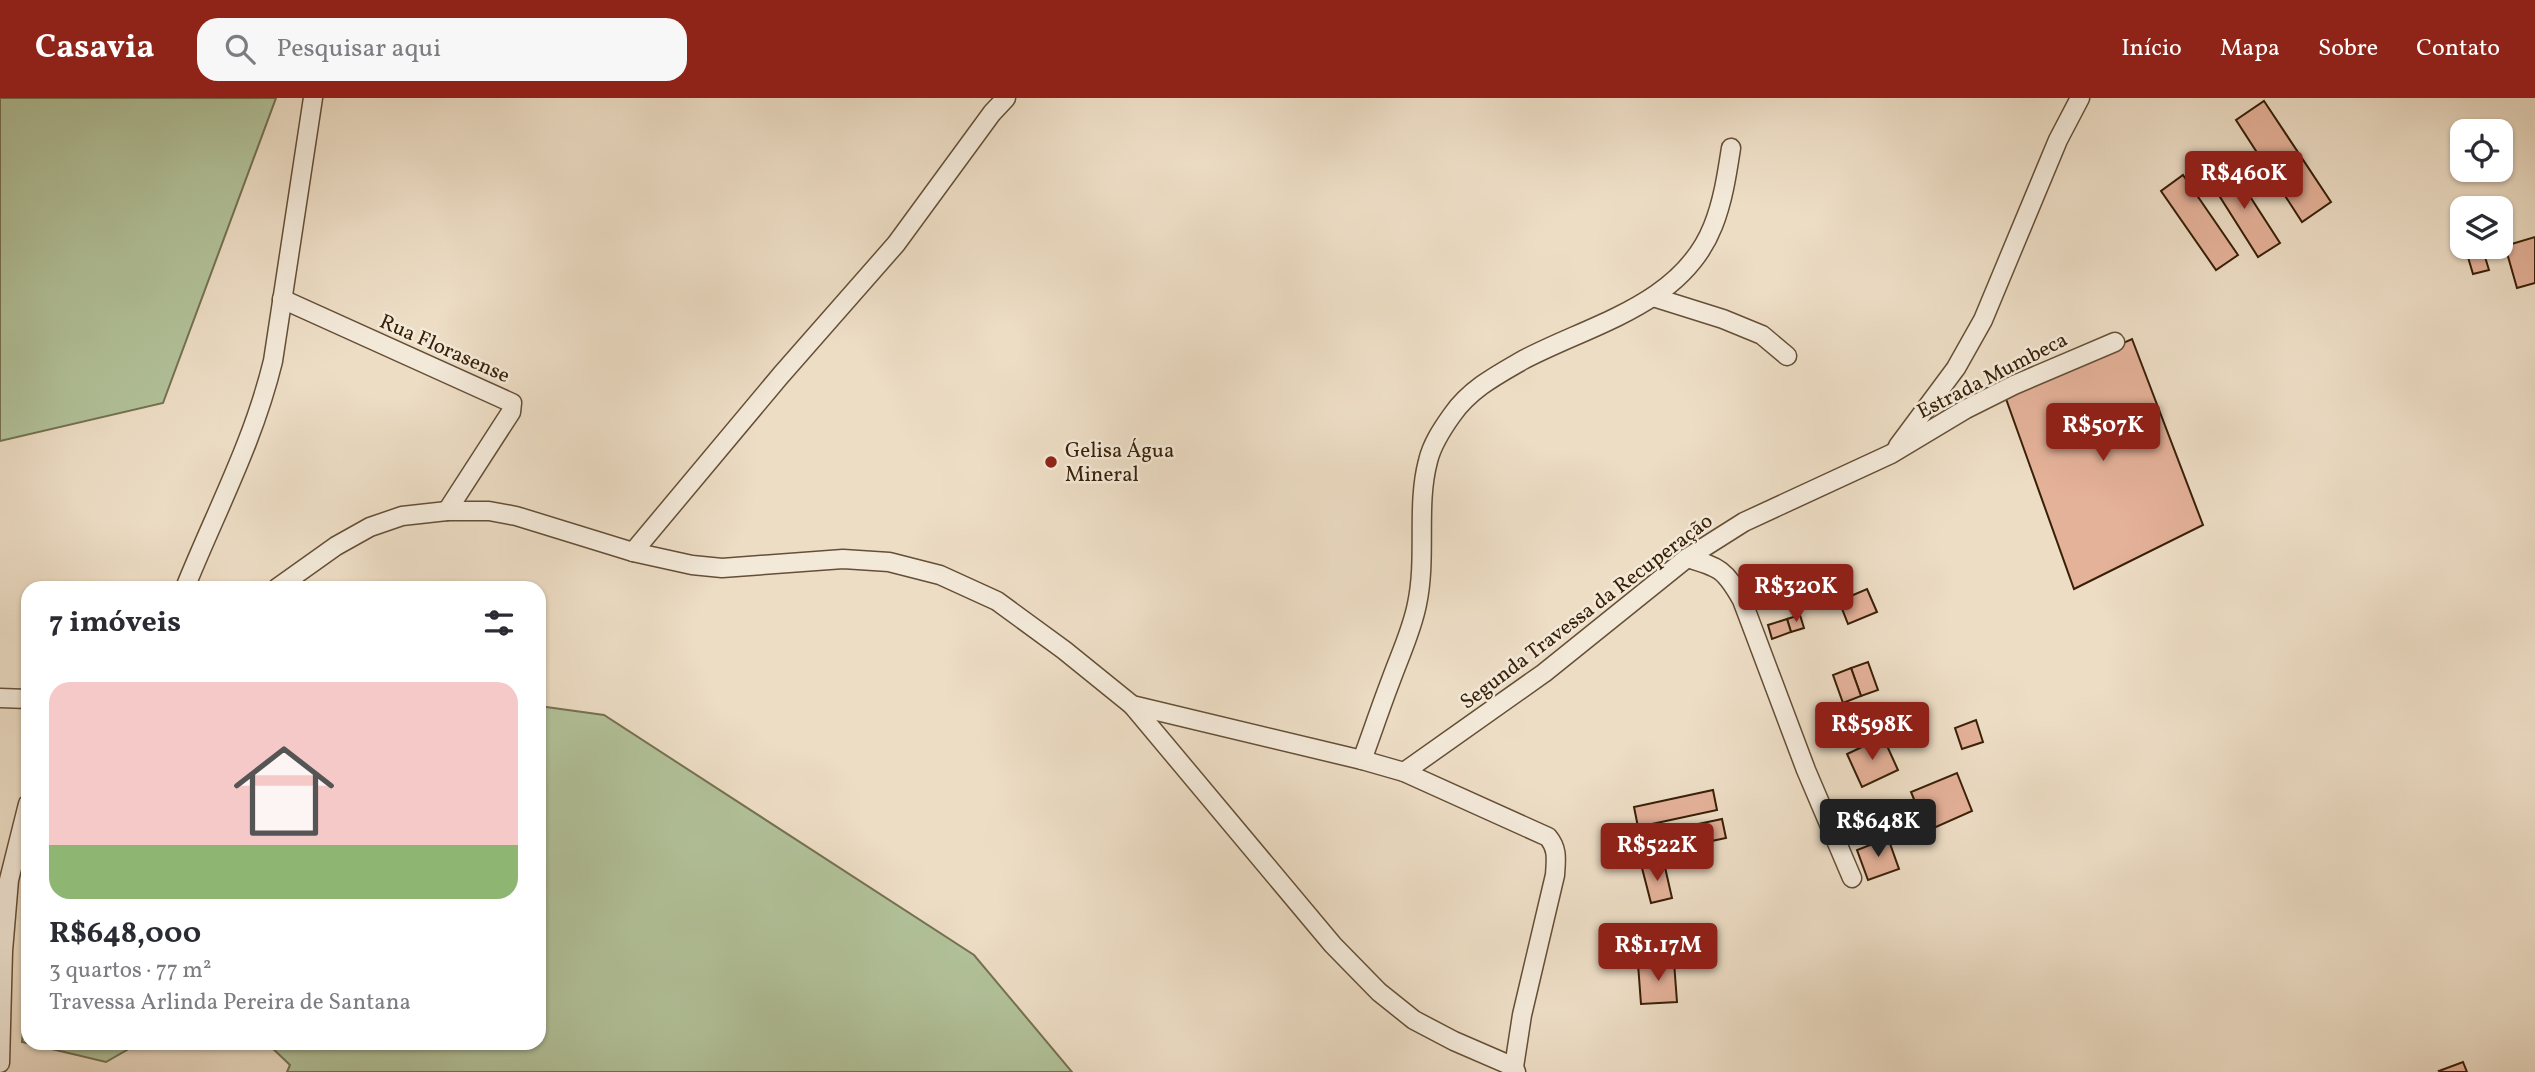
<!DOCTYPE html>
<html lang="pt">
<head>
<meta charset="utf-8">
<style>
  body { margin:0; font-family:Vollkorn,serif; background:#f7f7f7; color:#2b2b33; height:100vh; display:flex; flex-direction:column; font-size:26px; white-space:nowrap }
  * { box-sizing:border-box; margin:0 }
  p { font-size:23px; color:#7c7c81 }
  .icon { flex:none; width:38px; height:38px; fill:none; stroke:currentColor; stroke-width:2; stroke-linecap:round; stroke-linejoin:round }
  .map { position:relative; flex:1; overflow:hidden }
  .panel { position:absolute; left:21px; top:483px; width:525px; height:469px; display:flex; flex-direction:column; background:#fff; border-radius:21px; box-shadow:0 2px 5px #0004 }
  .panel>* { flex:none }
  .buttons { position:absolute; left:2450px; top:21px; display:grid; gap:14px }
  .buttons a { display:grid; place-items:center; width:63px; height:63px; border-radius:14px; background:#fff; box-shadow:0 2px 5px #0004; font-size:35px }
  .price { position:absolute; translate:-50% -60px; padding:0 16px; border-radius:7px; background:#8f2418; color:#fff; font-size:23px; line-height:46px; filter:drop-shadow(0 2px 4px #0008) }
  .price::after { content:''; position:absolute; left:50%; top:42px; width:21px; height:16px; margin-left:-10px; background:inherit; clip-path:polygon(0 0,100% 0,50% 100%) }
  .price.on { background:#222; color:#fff }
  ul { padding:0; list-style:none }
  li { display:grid; align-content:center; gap:14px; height:371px; padding:0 28px }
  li+li { border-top:2px solid #e1e1e2 }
  li span { display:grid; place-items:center; height:217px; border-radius:21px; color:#555 }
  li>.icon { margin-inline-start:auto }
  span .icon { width:126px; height:126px; fill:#fffc; stroke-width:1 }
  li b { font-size:30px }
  h2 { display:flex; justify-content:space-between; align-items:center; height:84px; padding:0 28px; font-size:30px }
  header { display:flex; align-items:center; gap:42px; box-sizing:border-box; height:98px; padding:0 35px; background:#8f2418; color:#fff }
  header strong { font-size:33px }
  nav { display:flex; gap:38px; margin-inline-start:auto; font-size:24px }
  .search { width:490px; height:63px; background:#f7f7f7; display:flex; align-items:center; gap:18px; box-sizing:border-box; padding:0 24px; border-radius:21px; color:#7c7c81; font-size:26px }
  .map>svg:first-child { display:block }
  .green { fill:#b2c29a; stroke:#757150; stroke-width:2 }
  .building { fill:#e4b199; stroke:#382007; stroke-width:2 }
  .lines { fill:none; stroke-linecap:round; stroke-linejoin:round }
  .minor-casing { stroke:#654f36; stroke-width:21 }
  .minor { stroke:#f3e9d9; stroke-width:18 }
  .poi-dot { fill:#8f2418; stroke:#f3e9d9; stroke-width:2.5 }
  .labels { text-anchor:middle; stroke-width:5; stroke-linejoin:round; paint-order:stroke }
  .street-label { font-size:21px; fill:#382007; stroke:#f3e9d9 }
  .poi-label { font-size:21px; fill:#382007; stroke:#f3e9d9; text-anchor:start }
</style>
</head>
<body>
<header>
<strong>Casavia</strong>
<div class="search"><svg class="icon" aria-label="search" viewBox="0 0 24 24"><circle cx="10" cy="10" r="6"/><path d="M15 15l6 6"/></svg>Pesquisar aqui</div>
<nav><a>Início</a><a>Mapa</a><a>Sobre</a><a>Contato</a></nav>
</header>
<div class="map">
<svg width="2535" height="974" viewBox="0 0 2535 974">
  <rect width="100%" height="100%" fill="#edddc5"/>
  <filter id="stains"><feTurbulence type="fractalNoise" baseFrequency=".00286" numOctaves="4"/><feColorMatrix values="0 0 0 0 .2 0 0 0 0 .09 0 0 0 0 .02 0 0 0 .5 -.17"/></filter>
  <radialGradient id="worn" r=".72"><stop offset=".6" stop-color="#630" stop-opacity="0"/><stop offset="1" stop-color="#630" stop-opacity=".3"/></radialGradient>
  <g class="green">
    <path d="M0,0H276L163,305L0,343Z"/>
    <path d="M539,608L604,617L974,857L1072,974H287L290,967L267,945H539Z"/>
    <path d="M28,885V945H139L106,964L22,944Z"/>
  </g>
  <g class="building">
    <path d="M2264,3L2331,104L2302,124L2236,22Z"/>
    <path d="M2229,66L2280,145L2258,159L2208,80Z"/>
    <path d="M2183,77L2238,157L2216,172L2161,93Z"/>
    <path d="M2535,139V185L2517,190L2505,148Z"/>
    <path d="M2465,149H2482L2489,172L2473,176Z"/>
    <path d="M2132,241L2203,427L2074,491L2005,298Z"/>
    <path d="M1867,491L1877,514L1848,526L1839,503Z"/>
    <path d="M1800,517L1804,530L1791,534L1787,521Z"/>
    <path d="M1787,521L1791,534L1772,541L1768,527Z"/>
    <path d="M1868,564L1878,592L1861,598L1851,570Z"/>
    <path d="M1851,570L1861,598L1843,605L1833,577Z"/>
    <path d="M1976,622L1983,644L1962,651L1955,630Z"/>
    <path d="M1883,639L1898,672L1862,689L1847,656Z"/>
    <path d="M1957,675L1972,713L1927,733L1911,694Z"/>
    <path d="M1713,692L1717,712L1638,729L1634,709Z"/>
    <path d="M1722,721L1726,740L1702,745L1698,726Z"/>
    <path d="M1886,724L1891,734L1874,741L1870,731Z"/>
    <path d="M1888,740L1899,771L1868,782L1857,752Z"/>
    <path d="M1664,765L1672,800L1651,805L1642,770Z"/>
    <path d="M1674,864L1677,904L1641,906L1638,866Z"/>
    <path d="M2463,964L2467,974H2440L2439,973Z"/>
  </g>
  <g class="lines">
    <defs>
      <g id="minor">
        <path d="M1653,199L1723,221L1762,237L1787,258"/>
        <path d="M282,201L512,305L511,314L447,413"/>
        <path d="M1898,348L1956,270L1983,222L2058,42L2080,0"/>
        <path d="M633,454L781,277L896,146L992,15L1006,0"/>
        <path d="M1687,460C1720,469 1725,472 1742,502L1806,672L1852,780"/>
        <path d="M185,490C216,413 253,345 273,263L313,0"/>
        <path d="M277,490L336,448L370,429L402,418L447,413H489L516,418L633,454L692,467L722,470L843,461L889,464L940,477L997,503L1064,552L1132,607L1362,662L1404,674L1548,739C1558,751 1556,761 1555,777L1522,917L1514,969L1516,974"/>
        <path d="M0,600L28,601"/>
        <path d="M1132,607L1333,847L1379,894L1414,922L1454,943L1514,969"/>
        <path d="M1362,662C1372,635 1381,608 1391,582C1400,557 1412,532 1417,506C1427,459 1416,408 1428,363C1432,346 1442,331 1452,317C1470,291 1497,277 1523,262C1591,226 1682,207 1713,128C1723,103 1727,76 1731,50"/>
        <path d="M1404,674L1544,575L1687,460L1744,424L1891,356L1966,311L2014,287L2115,244"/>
        <path d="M0,965L3,853L9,782L28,706"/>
      </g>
    </defs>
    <use href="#minor" class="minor-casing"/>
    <use href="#minor" class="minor"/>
  </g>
  <circle class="poi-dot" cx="1051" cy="364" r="7"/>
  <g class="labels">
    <g class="street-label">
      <text transform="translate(445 250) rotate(24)" y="7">Rua Florasense</text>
      <text transform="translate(1992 277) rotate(-27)" y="7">Estrada Mumbeca</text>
      <text transform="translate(1586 513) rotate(-37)" y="7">Segunda Travessa da Recuperação</text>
    </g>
    <g class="poi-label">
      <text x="1065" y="359">Gelisa Água<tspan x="1065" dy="24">Mineral</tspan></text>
    </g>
  </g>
  <rect width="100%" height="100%" filter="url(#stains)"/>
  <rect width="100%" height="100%" fill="url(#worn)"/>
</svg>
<div class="buttons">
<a><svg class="icon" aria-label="locate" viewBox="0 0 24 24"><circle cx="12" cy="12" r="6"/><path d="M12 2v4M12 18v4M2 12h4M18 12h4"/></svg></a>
<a><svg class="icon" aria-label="layers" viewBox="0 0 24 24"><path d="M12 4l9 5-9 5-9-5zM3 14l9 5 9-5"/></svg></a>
</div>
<b class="price" style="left:2244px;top:113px">R$460K</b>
<b class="price" style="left:2103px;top:365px">R$507K</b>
<b class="price" style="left:1796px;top:526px">R$320K</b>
<b class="price" style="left:1872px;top:664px">R$598K</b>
<b class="price on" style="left:1878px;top:761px">R$648K</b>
<b class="price" style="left:1657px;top:785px">R$522K</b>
<b class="price" style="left:1658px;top:885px">R$1.17M</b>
<section class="panel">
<h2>7 imóveis<svg class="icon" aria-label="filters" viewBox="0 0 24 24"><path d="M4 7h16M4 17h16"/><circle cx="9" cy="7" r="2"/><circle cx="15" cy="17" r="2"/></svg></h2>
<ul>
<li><span style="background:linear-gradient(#f6c9c9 75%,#8fb573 0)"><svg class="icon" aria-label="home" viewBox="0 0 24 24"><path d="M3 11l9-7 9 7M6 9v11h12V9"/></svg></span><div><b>R$648,000</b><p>3 quartos · 77 m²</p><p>Travessa Arlinda Pereira de Santana</p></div></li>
</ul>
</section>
</div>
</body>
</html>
